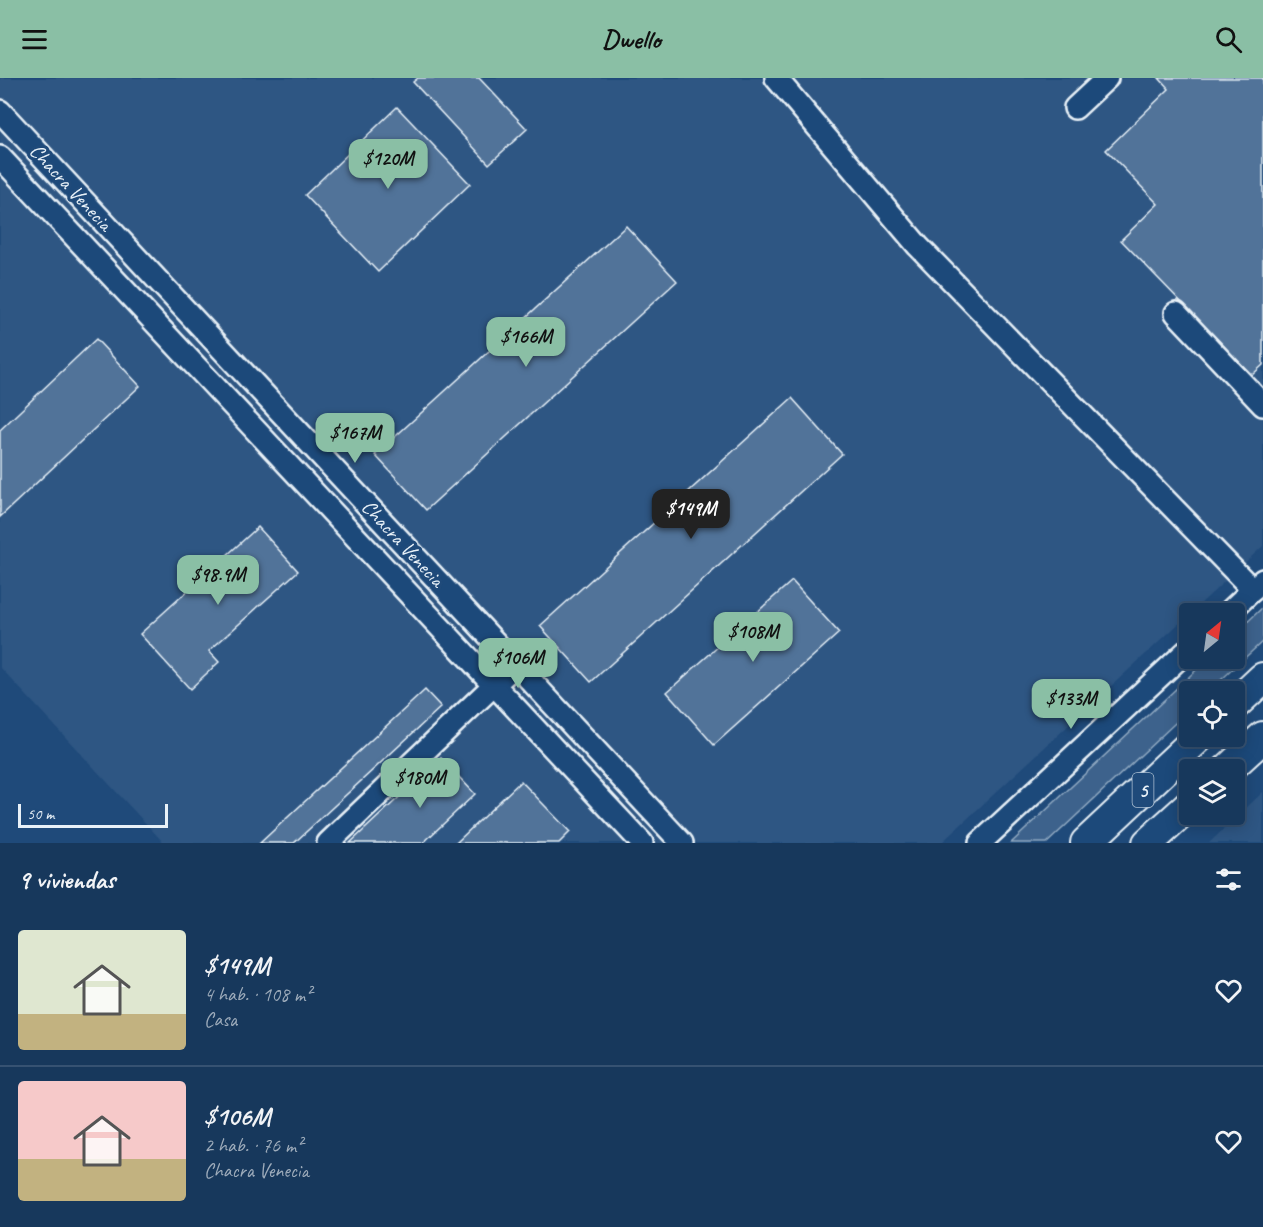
<!DOCTYPE html>
<html lang="es">
<head>
<meta charset="utf-8">
<style>
  body { margin:0; font-family:Caveat,sans-serif; background:#244365; color:#f1f3f6; height:100vh; display:flex; flex-direction:column; font-size:22px; white-space:nowrap }
  * { box-sizing:border-box; margin:0 }
  p { font-size:20px; color:#9eacbb }
  .icon { flex:none; width:33px; height:33px; fill:none; stroke:currentColor; stroke-width:2; stroke-linecap:round; stroke-linejoin:round }
  .map { position:relative; height:765px; overflow:hidden }
  .side { display:flex; flex-direction:column; background:#17385c; flex:1 }
  .side>* { flex:none }
  .needle { width:39px; rotate:29deg }
  .tools { position:absolute; left:1179px; top:525px; display:grid; gap:12px }
  .tools a { display:grid; place-items:center; width:66px; height:66px; border-radius:6px; background:#17385c; box-shadow:0 3px 15px #0003,0 0 0 2px #365272; font-size:30px }
  .scale { position:absolute; left:18px; bottom:15px; width:150px; box-sizing:border-box; padding-left:6px; border:3px solid #e8f1f8; border-top:0; font-size:16px; line-height:21px; white-space:nowrap; color:#e8f1f8; -webkit-text-stroke:4px #1f4a7a; paint-order:stroke }
  .price { position:absolute; translate:-50% -51px; padding:0 14px; border-radius:12px; background:#8abfa5; color:#111; font-size:20px; line-height:39px; filter:drop-shadow(0 2px 3px #0008) }
  .price::after { content:''; position:absolute; left:50%; top:36px; width:18px; height:14px; margin-left:-9px; background:inherit; clip-path:polygon(0 0,100% 0,50% 100%) }
  .price.selected { background:#222; color:#fff }
  ul { padding:0; list-style:none }
  li { display:flex; align-items:center; gap:18px; height:150px; padding:0 18px }
  li+li { border-top:2px solid #365272 }
  li span { display:grid; place-items:center; flex:none; width:168px; height:120px; border-radius:6px; color:#555 }
  li>.icon { margin-inline-start:auto }
  span .icon { width:72px; height:72px; fill:#fffc; stroke-width:1 }
  li b { font-size:26px }
  h2 { display:flex; justify-content:space-between; align-items:center; height:72px; padding:0 18px; font-size:26px }
  header { display:flex; justify-content:space-between; align-items:center; height:78px; padding:0 18px; background:#8abfa5; color:#111; font-size:27px; font-weight:800 }
  .map>svg:first-child { display:block }
  .built { fill:#2e5683 }
  .green { fill:#3c628c; stroke:#92aac2; stroke-width:1.5 }
  .building { fill:#517399; stroke:#e8f1f8; stroke-width:1.5 }
  .lines { fill:none; stroke-linecap:round; stroke-linejoin:round }
  .minor-casing { stroke:#e8f1f8; stroke-width:26 }
  .highway-casing { stroke:#e8f1f8; stroke-width:34 }
  .minor { stroke:#1f4a7a; stroke-width:21 }
  .highway { stroke:#1f4a7a; stroke-width:30 }
  .labels { text-anchor:middle; stroke-width:6; stroke-linejoin:round; paint-order:stroke }
  .shield { fill:#1f4a7a; stroke:#acbfd2; stroke-width:1.5 }
  .shield-label { font-size:20px; font-weight:bold; fill:#e8f1f8 }
  .street-label { font-size:21px; fill:#e8f1f8; stroke:#1f4a7a }
</style>
</head>
<body>
<header><svg class="icon" aria-label="menu" viewBox="0 0 24 24"><path d="M4 6h16M4 12h16M4 18h16"/></svg>Dwello<svg class="icon" aria-label="search" viewBox="0 0 24 24"><circle cx="10" cy="10" r="6"/><path d="M15 15l6 6"/></svg></header>
<div class="map">
<svg width="1263" height="765" viewBox="0 0 1263 765">
  <rect width="100%" height="100%" fill="#1f4a7a"/>
  <filter id="ink" filterUnits="userSpaceOnUse"><feTurbulence type="fractalNoise" baseFrequency=".0167" numOctaves="2"/><feDisplacementMap in="SourceGraphic" scale="12" xChannelSelector="R" yChannelSelector="G"/><feConvolveMatrix kernelMatrix="1 2 1 2 8 2 1 2 1" color-interpolation-filters="sRGB"/></filter>
  <g filter="url(#ink)">
    <g class="built">
      <path d="M0,0H1263V468L941,765H164L0,589Z"/>
      <path d="M1263,714V765H1209Z"/>
    </g>
    <path class="green" d="M1263,529V563L1209,613L1190,614L1189,632L1047,765H1011L1208,581L1234,580L1235,556Z"/>
    <g class="building">
      <path d="M418,0H479L527,51L489,86L413,4Z"/>
      <path d="M1159,0H1263V287L1252,297L1121,162L1158,126L1106,72L1169,11Z"/>
      <path d="M397,29L470,106L378,194L305,117Z"/>
      <path d="M626,148L677,203L426,432L375,377Z"/>
      <path d="M96,261L140,308L0,439V352Z"/>
      <path d="M792,320L842,376L591,604L540,548Z"/>
      <path d="M258,449L298,493L209,573L219,584L190,611L140,556Z"/>
      <path d="M792,503L839,555L714,667L667,614Z"/>
      <path d="M425,612L441,629L294,765H260Z"/>
      <path d="M441,680L475,716L423,765H350Z"/>
      <path d="M521,703L570,754L559,765H456Z"/>
    </g>
    <g class="lines">
      <defs>
        <g id="minor">
          <path d="M776,0L918,168L1253,512"/>
          <path d="M1075,30L1107,0"/>
          <path d="M0,33L682,765"/>
          <path d="M0,79L642,765"/>
          <path d="M1176,235L1263,327"/>
          <path d="M1227,536L1263,502"/>
          <path d="M328,765L516,586"/>
          <path d="M980,765L1190,570"/>
        </g>
        <g id="highway">
          <path d="M1234,627L1263,600"/>
          <path d="M1227,692L1263,659"/>
          <path d="M1086,765L1200,658"/>
          <path d="M1148,765L1190,727"/>
        </g>
      </defs>
      <use href="#minor" class="minor-casing"/>
      <use href="#highway" class="highway-casing"/>
      <use href="#minor" class="minor"/>
      <use href="#highway" class="highway"/>
    </g>
  </g>
  <g class="labels">
    <rect class="shield" x="1132.5" y="695" width="21" height="34" rx="4.5"/>
    <g class="shield-label">
      <text x="1143" y="719">5</text>
    </g>
    <g class="street-label">
      <text transform="translate(71 109) rotate(47)" y="7">Chacra Venecia</text>
      <text transform="translate(403 465) rotate(47)" y="7">Chacra Venecia</text>
    </g>
  </g>
</svg>
<div class="tools">
<a><svg class="needle" viewBox="-14 -14 28 28"><path d="M0-13l5 13h-10z" fill="#e53935"/><path d="M0 13l5-13h-10z" fill="#9eacbb"/></svg></a>
<a><svg class="icon" aria-label="locate" viewBox="0 0 24 24"><circle cx="12" cy="12" r="6"/><path d="M12 2v4M12 18v4M2 12h4M18 12h4"/></svg></a>
<a><svg class="icon" aria-label="layers" viewBox="0 0 24 24"><path d="M12 4l9 5-9 5-9-5zM3 14l9 5 9-5"/></svg></a>
</div>
<div class="scale">50 m</div>
<b class="price" style="left:388px;top:112px">$120M</b>
<b class="price" style="left:526px;top:290px">$166M</b>
<b class="price" style="left:355px;top:386px">$167M</b>
<b class="price selected" style="left:691px;top:462px">$149M</b>
<b class="price" style="left:218px;top:528px">$98.9M</b>
<b class="price" style="left:753px;top:585px">$108M</b>
<b class="price" style="left:518px;top:611px">$106M</b>
<b class="price" style="left:1071px;top:652px">$133M</b>
<b class="price" style="left:420px;top:731px">$180M</b>
</div>
<section class="side">
<h2>9 viviendas<svg class="icon" aria-label="filters" viewBox="0 0 24 24"><path d="M4 7h16M4 17h16"/><circle cx="9" cy="7" r="2"/><circle cx="15" cy="17" r="2"/></svg></h2>
<ul>
<li><span style="background:linear-gradient(#dfe7d0 70%,#c2b280 0)"><svg class="icon" aria-label="home" viewBox="0 0 24 24"><path d="M3 11l9-7 9 7M6 9v11h12V9"/></svg></span><div><b>$149M</b><p>4 hab. · 108 m²</p><p>Casa</p></div><svg class="icon" aria-label="heart" viewBox="0 0 24 24"><path d="M12 20l-8-8c-3-5 5-10 8-4 3-6 11-1 8 4z"/></svg></li>
<li><span style="background:linear-gradient(#f6c9c9 65%,#c2b280 0)"><svg class="icon" aria-label="home" viewBox="0 0 24 24"><path d="M3 11l9-7 9 7M6 9v11h12V9"/></svg></span><div><b>$106M</b><p>2 hab. · 76 m²</p><p>Chacra Venecia</p></div><svg class="icon" aria-label="heart" viewBox="0 0 24 24"><path d="M12 20l-8-8c-3-5 5-10 8-4 3-6 11-1 8 4z"/></svg></li>
</ul>
</section>
</body>
</html>
